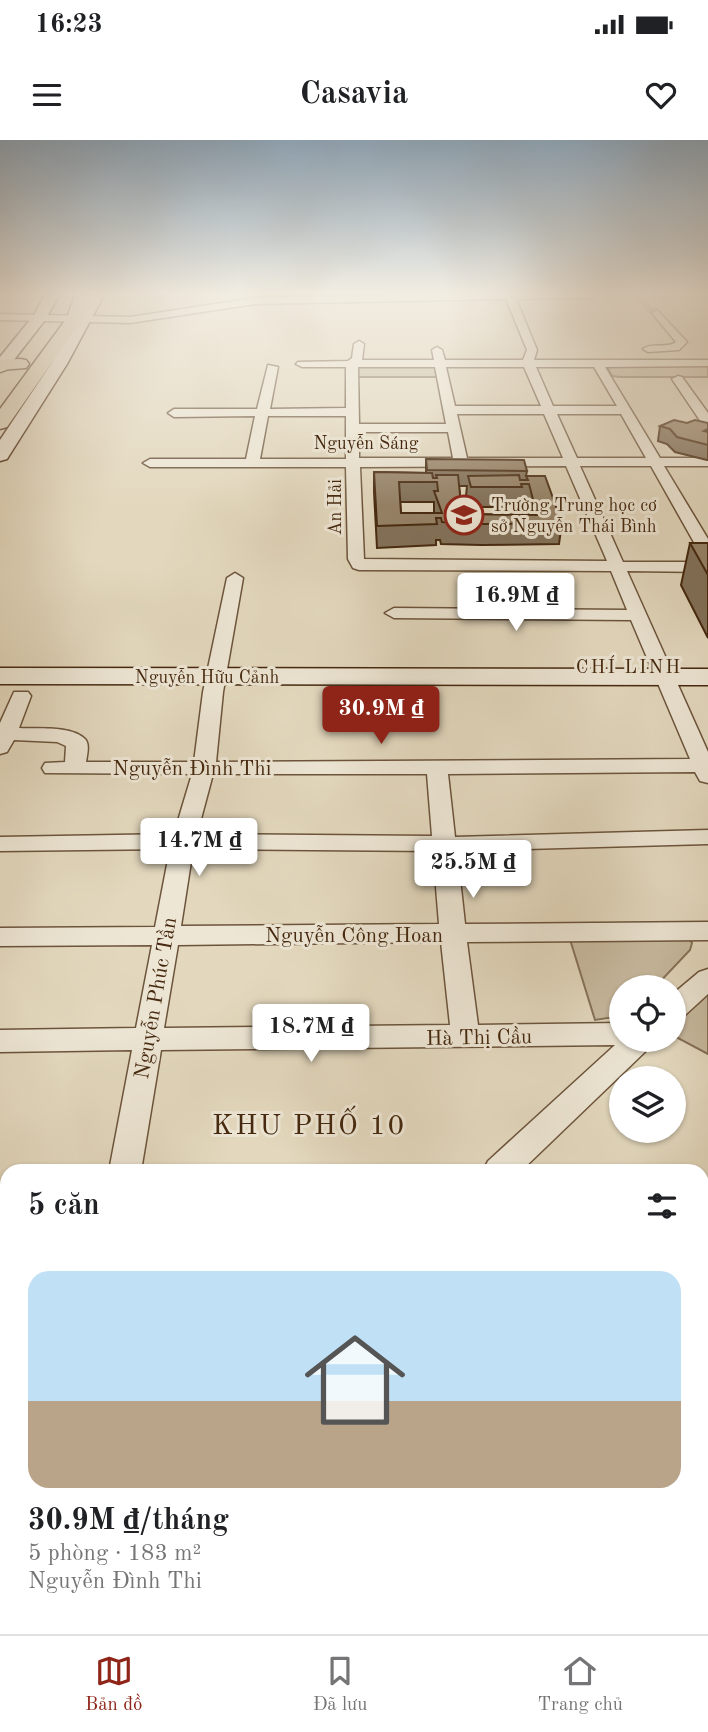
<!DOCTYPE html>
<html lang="vi">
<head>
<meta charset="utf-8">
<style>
  body { margin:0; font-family:"Old Standard TT",serif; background:#f6f6f6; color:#202124; height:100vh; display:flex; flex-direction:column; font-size:26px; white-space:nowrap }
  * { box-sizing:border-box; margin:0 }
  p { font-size:23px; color:#757577 }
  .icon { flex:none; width:38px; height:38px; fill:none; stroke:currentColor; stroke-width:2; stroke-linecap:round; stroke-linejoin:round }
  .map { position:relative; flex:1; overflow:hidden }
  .sheet { position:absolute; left:0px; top:1024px; width:709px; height:471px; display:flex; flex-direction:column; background:#fff; border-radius:21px 21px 0 0; box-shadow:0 2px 5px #0004 }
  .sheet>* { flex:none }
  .controls { position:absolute; left:609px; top:835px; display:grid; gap:14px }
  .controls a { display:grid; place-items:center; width:77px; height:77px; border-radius:50%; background:#fff; box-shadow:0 2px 5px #0004; font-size:35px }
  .price { position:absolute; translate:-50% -60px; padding:0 16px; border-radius:7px; background:#fff; color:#222; font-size:23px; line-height:46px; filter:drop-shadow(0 2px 4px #0008) }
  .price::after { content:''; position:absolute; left:50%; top:42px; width:21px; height:16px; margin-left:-10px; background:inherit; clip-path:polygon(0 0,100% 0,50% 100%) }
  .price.selected { background:#8f2418; color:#fff }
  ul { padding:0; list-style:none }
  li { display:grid; align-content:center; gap:14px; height:371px; padding:0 28px }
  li+li { border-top:2px solid #e0e0e0 }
  li span { display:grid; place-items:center; height:217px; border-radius:21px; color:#555 }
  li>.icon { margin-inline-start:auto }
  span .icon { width:126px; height:126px; fill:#fffc; stroke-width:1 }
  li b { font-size:30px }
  h2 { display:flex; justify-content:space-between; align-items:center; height:84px; padding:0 28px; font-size:30px }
  .status { display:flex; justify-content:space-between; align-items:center; height:49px; padding:0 35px; background:#fff; direction:ltr }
  .status svg { height:19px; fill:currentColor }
  header { display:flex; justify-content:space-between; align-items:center; height:91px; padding:0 28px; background:#fff; font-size:32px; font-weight:800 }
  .menu { display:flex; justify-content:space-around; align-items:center; height:98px; border-top:2px solid #e0e0e0; background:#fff; font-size:19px; color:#757577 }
  .menu a { display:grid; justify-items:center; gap:4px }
  .menu .selected { color:#8f2418 }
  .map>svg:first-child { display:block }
  .green { fill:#c8baa0; stroke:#867158; stroke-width:2 }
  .water { fill:#ad9c82; stroke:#836e54; stroke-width:2 }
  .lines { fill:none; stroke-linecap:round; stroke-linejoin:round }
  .canal { fill:#ad9c82; fill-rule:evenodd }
  .minor-casing { stroke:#6c543b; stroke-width:3 }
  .secondary-casing { stroke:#45280f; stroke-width:3 }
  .primary-casing { stroke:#45280f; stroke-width:3 }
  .minor { fill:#ede6d5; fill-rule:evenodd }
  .secondary { fill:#ede6d5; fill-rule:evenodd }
  .primary { fill:#e3d8be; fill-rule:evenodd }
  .wall { fill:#82725b; stroke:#45280f; stroke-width:2; fill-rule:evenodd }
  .building { fill:#97846a; stroke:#45280f; stroke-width:2; fill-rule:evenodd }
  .labels { text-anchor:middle; stroke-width:6; stroke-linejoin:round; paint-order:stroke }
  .far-street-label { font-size:18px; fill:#45280f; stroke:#ede6d5 }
  .far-poi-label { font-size:18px; fill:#45280f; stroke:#ede6d5; text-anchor:start }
  .far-neighbourhood-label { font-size:19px; letter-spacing:2px; fill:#45280f; stroke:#ede6d5 }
  .street-label { font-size:21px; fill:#45280f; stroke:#ede6d5 }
  .near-neighbourhood-label { font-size:28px; letter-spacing:2px; fill:#45280f; stroke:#ede6d5 }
</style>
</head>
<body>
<div class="status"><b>16:23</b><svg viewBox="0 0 49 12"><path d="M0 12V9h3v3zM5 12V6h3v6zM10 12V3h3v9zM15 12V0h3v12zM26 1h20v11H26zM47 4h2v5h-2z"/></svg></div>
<header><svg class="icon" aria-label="menu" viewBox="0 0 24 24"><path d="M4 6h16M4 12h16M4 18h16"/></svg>Casavia<svg class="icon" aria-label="heart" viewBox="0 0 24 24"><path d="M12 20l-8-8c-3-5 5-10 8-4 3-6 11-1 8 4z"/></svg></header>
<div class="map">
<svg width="708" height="1494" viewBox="0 0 708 1494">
  <rect width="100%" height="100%" fill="#e3d8be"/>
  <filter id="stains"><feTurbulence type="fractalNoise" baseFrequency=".00286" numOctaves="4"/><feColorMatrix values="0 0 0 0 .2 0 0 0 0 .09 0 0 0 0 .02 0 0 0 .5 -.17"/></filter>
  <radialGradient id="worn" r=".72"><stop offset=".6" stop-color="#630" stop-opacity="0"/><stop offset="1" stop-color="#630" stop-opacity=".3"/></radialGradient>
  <g class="green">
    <path d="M430,224L438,228L436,237H358L356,225Z"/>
    <path d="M708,225V237H620L612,236L607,227Z"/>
    <path d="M568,793L687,795L692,803L690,810L655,847H621V876L595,880Z"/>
    <path d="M708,849V914L674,896V883Z"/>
  </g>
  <path class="water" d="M708,1374V1494H564L565,1488H702V1375Z"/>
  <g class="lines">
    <path class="canal" d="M633,155H642L656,171L654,173H648Z"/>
    <defs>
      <g id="minor">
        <path d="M408,155H596L591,158L516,159L537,210L534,220H708V226L605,227L660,318H708V326H664L708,399V418L700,413L651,326H580L623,422H708V432L627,431L708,612V643L700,641L695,632L448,634L455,697L708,690V704L457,711L465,784L708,782V800L467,802L478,885L621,883V900H653L649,908L521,1031H483L488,1021L615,905L161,910L141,1031H109L132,910L0,912V890L136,888L152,805L0,806V788L155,787L170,709L0,711V697L174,694L192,634L45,633L42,628L45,623L65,622L66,606L57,602L14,600L7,612L0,614V583L14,552H28L31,556L19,588C37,589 71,585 85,599C90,604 87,615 86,622H194L203,552L227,438L235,433L243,438L223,552L216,622L690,619L631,480L394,478L385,473L394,468L627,470L611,431L359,430L353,428L348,419L346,327H150L143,323L150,319H246L255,276L174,277L168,273L174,269H257L268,225L278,227L270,269L346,268V227H302L296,224L298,222L348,221L352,218L354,204L359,201L364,204L362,220H434L432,210L437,207L442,210L445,220H523L527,210L506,159L255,164L130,183L0,180V174L130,177L255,158ZM358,227H435L446,284H359ZM446,227H524L541,266H455ZM536,227H594L617,266H553ZM457,274H544L563,318H467ZM557,274H621L646,318H577ZM268,276H346V319H260ZM359,292H448L453,318H359ZM566,326L607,421L364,419L360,327ZM213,634H427L432,696L197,694ZM193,709L433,711L439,784L181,786ZM441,802L450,885L164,888L178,805Z"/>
        <path d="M657,170L687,202L679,210L648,212L643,209C652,202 667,209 676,202L652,173Z"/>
        <path d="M678,236L682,237L708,273V286L703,285L672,239Z"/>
        <path d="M708,829V854L684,876L674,879V853L699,832Z"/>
        <rect x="0" y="1070" width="7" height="30"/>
        <path d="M21,1488H65L64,1494H20Z"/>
      </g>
      <g id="secondary">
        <path d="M45,155H59L45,180L6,230L0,232V217L34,175Z"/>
        <path d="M90,155H104L67,224L7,319L0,321V300L51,224Z"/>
        <path d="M0,528L708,529V545L0,544Z"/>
      </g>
      <g id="primary">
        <path d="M75,155H90L83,178L7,287L0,289V269L67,178Z"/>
        <path d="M20,219L26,220L29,224L26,228L0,230V220Z"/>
      </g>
    </defs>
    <use href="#minor" class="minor-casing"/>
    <use href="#secondary" class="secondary-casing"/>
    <use href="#primary" class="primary-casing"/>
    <use href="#minor" class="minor"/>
    <use href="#secondary" class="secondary"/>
    <use href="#primary" class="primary"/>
  </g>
  <g class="wall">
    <path d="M687,283H708V320H707L675,312L667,304L658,301L660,286Z"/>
    <path d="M426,319L527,331L526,336L562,383L559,404L481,405L441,404L440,400H436V405L377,408L374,352V332L426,333ZM459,346H467L466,356L469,367H519L520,364H527L529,375L462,374ZM400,362H434V373H401Z"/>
    <path d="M690,403H708V498L681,445Z"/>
    <rect x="702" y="1047" width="6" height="114"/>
  </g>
  <g class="building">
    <path d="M674,280L687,283L695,280L708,283V289L704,291L708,292V305L677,297L670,289L660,286Z"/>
    <path d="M426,319L524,320L527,331L427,330Z"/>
    <path d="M374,332L432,333L433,338H437L436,335H458L462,374L537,375L529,344H521L522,347H471L468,336L519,335L520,340H528L526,336H545L562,383L483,384L442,382L441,378H436L437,384L377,386ZM399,342H437L438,351H434L442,373H401Z"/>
    <path d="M690,403H708V435Z"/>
    <rect x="702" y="1047" width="6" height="82"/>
  </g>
  <linearGradient id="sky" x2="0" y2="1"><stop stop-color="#90aabf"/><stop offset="0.42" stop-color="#f2ede2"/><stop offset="1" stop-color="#f2ede2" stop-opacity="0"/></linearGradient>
  <rect width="708" height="365" fill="url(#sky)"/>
  <defs>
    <symbol id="school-ring" viewBox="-11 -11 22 22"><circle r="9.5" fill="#ede6d5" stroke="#8f2418" stroke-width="1.5"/><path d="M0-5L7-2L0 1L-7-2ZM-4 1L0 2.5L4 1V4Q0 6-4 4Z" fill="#8f2418"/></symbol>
  </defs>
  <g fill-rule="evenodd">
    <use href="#school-ring" x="442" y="353" width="44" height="44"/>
  </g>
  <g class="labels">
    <g class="far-street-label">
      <text x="366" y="309">Nguyễn Sáng</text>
      <text transform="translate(335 367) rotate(-90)" y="6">An Hải</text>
      <text x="207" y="543">Nguyễn Hữu Cảnh</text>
    </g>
    <g class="far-poi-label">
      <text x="491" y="371">Trường Trung học cơ<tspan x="491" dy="21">sở Nguyễn Thái Bình</tspan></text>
    </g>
    <g class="far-neighbourhood-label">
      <text x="629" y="533">CHÍ LINH</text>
    </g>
    <g class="street-label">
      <text x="192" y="635">Nguyễn Đình Thi</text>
      <text x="354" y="802">Nguyễn Công Hoan</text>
      <text transform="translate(155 858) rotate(-80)" y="7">Nguyễn Phúc Tần</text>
      <text transform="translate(479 897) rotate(-1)" y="7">Hà Thị Cầu</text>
    </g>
    <g class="near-neighbourhood-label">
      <text x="309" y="994">KHU PHỐ 10</text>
    </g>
  </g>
  <rect width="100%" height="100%" filter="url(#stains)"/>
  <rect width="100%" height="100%" fill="url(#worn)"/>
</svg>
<div class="controls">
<a><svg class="icon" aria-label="locate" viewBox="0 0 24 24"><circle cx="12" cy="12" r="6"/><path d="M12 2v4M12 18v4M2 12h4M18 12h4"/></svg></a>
<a><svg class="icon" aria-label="layers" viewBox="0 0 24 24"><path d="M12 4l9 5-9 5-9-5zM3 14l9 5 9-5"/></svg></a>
</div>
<b class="price" style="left:516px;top:493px">16.9M ₫</b>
<b class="price selected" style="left:381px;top:606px">30.9M ₫</b>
<b class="price" style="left:199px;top:738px">14.7M ₫</b>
<b class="price" style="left:473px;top:760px">25.5M ₫</b>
<b class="price" style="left:311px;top:924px">18.7M ₫</b>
<section class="sheet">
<h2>5 căn<svg class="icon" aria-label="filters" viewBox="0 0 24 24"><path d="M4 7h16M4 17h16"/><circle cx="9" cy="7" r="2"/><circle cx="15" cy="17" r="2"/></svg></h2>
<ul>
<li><span style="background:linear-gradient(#bfe0f5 60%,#b9a48a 0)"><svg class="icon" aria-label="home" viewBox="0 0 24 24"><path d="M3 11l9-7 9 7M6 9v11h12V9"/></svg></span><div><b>30.9M ₫/tháng</b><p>5 phòng · 183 m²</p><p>Nguyễn Đình Thi</p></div></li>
</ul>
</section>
</div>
<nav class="menu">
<a class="selected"><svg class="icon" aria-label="map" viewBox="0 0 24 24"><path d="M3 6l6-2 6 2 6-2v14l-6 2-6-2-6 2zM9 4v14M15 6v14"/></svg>Bản đồ</a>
<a><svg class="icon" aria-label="saved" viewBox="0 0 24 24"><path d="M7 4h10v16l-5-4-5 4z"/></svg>Đã lưu</a>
<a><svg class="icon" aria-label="home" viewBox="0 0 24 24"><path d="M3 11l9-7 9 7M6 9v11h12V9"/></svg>Trang chủ</a>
</nav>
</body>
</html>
